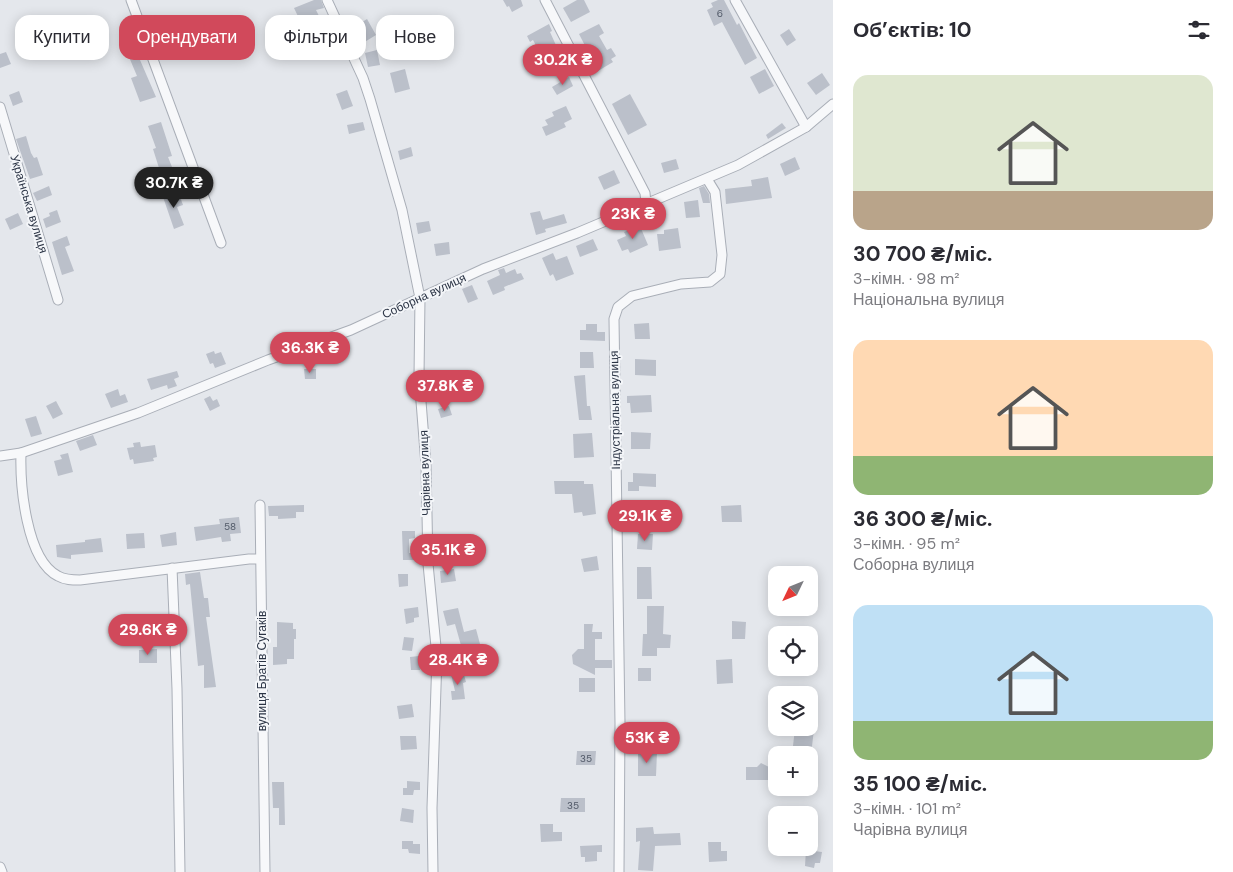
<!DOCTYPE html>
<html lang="uk">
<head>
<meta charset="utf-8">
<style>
  body { margin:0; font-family:"DM Sans",sans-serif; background:#f7f7f7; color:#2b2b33; height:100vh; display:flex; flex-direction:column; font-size:19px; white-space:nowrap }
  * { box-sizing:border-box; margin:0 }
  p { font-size:16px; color:#7c7c81 }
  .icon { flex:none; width:28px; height:28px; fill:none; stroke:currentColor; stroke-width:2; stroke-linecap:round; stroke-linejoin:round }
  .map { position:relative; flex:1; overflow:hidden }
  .sheet { display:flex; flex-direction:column; background:#fff; width:400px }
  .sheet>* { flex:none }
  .banner { position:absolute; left:15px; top:15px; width:475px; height:45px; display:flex; gap:10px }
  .needle { width:32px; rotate:227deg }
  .tools { position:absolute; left:768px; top:566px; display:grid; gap:10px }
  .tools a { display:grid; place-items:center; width:50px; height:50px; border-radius:10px; background:#fff; box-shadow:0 2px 12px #0003; font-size:25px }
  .price { position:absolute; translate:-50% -42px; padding:0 11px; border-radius:18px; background:#d1495b; color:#fff; font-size:16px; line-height:32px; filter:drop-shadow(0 1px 2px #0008) }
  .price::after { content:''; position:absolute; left:50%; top:30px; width:15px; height:11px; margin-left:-8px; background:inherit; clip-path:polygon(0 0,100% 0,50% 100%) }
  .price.active { background:#222; color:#fff }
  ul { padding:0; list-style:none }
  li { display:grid; align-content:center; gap:10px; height:265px; padding:0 20px }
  li span { display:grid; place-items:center; height:155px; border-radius:15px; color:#555 }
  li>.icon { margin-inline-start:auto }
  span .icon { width:90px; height:90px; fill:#fffc; stroke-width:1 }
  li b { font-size:21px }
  h2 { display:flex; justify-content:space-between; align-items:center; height:60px; padding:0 20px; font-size:21px }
  .pill { padding:0 18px; border-radius:15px; background:#fff; box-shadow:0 2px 12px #0003; font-size:18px; line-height:45px }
  .pill.active { background:#d1495b; color:#fff }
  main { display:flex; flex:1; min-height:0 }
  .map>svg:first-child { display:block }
  .building { fill:#bbc0ca }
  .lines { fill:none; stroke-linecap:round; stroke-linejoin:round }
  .minor-casing { stroke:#a9aeb7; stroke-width:11 }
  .minor { stroke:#f7f8fa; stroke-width:9 }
  .labels { text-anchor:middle; stroke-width:4; stroke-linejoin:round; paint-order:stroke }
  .number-label { font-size:10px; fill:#4f5766 }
  .street-label { font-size:12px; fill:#2b3445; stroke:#f4f6f9 }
</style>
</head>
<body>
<main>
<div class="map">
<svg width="833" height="872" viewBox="0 0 833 872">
  <rect width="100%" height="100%" fill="#e4e7ec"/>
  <g class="building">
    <path d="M314,0H321L324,8L316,10L334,46L322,51L316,34L308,37L294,8Z"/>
    <path d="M503,0H521L523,6L512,12L509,6L507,7Z"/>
    <path d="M577,0H584L590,12L571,22L563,8Z"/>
    <path d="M718,0H724L737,25L739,23L757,58L745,65L722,22L714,26L707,10L713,7L711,3Z"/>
    <path d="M367,19L376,35L363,43L354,27Z"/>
    <path d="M549,24L552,31L550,32L564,63L552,69L543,52L540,53L533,40L530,42L527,36Z"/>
    <path d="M599,24L604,33L599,36L607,50L611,48L616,56L611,59L613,62L598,71L579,34Z"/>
    <path d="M789,29L796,40L787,46L780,35Z"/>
    <path d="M377,50L380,65L368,67L365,53Z"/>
    <path d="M6,52L11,64L0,68V54Z"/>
    <path d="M137,53L156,97L140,102L131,78L137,76L129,57Z"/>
    <path d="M405,69L410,89L395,93L390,73Z"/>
    <path d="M765,69L774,86L759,94L750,77Z"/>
    <path d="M822,73L830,85L816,95L807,83Z"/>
    <path d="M569,77L573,86L557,95L552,87Z"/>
    <path d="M347,90L353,106L342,110L336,94Z"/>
    <path d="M19,91L23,102L13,106L9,95Z"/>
    <path d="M630,94L647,125L628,135L612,104Z"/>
    <path d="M566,106L572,119L564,123L566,127L546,136L542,127L548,125L545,120L554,116L552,112Z"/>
    <path d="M161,122L172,156L168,157L176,177L164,182L158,169L159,168L153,149L156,148L148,126Z"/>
    <path d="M363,122L365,130L349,134L347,125Z"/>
    <path d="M782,123L786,128L768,139L766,135Z"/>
    <path d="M26,136L31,153L34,158L37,157L43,175L30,179L16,139Z"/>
    <path d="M411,147L413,156L400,160L398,151Z"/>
    <path d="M795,157L800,169L785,176L780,164Z"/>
    <path d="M676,159L679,169L664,173L661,163Z"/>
    <path d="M614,170L620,183L604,190L598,177Z"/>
    <path d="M768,177L772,198L726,204L725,189L752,186L751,180Z"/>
    <path d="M49,186L52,195L37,201L33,193Z"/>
    <path d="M704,186L709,194L710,203H703L699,188Z"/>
    <path d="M178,191L183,205L177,207L184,225L174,229L163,197Z"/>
    <path d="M698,200L700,217L686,218L684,202Z"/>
    <path d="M57,210L61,222L46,228L43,219L50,216L49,213Z"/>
    <path d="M540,211L543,220L564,214L567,223L545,229L546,232L536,235L530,213Z"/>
    <path d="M18,213L23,224L10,230L5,219Z"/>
    <path d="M429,221L431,231L418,234L416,223Z"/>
    <path d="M640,226L648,245L630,253L628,249L622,251L617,240L626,236L624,232Z"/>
    <path d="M678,228L681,248L659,251L657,234H664V230Z"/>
    <path d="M67,236L70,245L65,247L74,271L62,275L52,242Z"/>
    <path d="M593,239L598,250L580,257L576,246Z"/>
    <path d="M449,242L450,254L436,256L434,244Z"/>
    <path d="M553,253L556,260L567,256L574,274L556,281L553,274L550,276L542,258Z"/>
    <path d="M504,268L506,273L515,269L517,274L521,273L524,279L504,287L505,290L493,295L487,281L500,275L498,270Z"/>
    <path d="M472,285L478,299L468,303L462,289Z"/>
    <path d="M649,323L650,339H635L634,324Z"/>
    <path d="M586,324H597V332H605V341L580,340V330H586Z"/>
    <path d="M214,351L215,354L221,352L226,364L215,368L213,363L210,364L206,354Z"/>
    <path d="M580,352H593L594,368H580Z"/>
    <path d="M635,359L656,360V376L635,375Z"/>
    <path d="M304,369H316V379H305Z"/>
    <path d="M177,371L179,377L174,379L177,386L168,389L167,385L151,390L147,379Z"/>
    <path d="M463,373L464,389L456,391L452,376Z"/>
    <path d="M585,375L587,406H590L592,420H579L574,376Z"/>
    <path d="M118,389L120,396L125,394L128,402L111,408L105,394Z"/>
    <path d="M651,395L652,412L631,413L630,403H627V396Z"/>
    <path d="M210,396L213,401L217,399L220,406L210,411L204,399Z"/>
    <path d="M56,401L63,414L53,419L46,406Z"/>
    <path d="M449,406L452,415L441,418L438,409Z"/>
    <path d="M36,416L42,434L31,437L25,419Z"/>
    <path d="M631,432L651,433L650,449H631Z"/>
    <path d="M592,433L594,457L574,458L573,434Z"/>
    <path d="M93,435L97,445L80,451L76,441Z"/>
    <path d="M140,442L141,447L155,445L157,457L153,458L154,461L134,464L133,459L130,460L127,448L134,447L133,443Z"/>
    <path d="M68,453L73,472L58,476L54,461L62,459L60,455Z"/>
    <path d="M633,473L656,474V487L639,486V491H628V482H633Z"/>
    <path d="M554,481H584V484H593L596,514L583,516L582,512L574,513L572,494H555Z"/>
    <path d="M304,505V512H296V518L278,519V516H269L268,506Z"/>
    <path d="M741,505L742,522H722L721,506Z"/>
    <path d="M239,517L241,533L230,534L231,541L222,542L221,537L196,541L194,527L220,524L219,519Z"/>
    <path d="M402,531H415V538L409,539V553H417V560H403Z"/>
    <path d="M176,532L177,545L162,547L160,535Z"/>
    <path d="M144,533L145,548L127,549L126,534Z"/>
    <path d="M638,534H653L652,550L637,549Z"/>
    <path d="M101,538L103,552L71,555V559L57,557L56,545L85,542V540Z"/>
    <path d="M459,544L462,559L452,561L451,556L446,557L444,547Z"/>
    <path d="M597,556L599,570L584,572L581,559Z"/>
    <path d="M637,567H651L652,599H637Z"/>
    <path d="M454,569L456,581L441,583L440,571Z"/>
    <path d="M200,572L204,598H208L210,617H206L216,687L204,688V665L198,666L190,584L186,585L185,574Z"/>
    <path d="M398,574H408V586L399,587Z"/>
    <path d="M647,606H664L663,634L671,635L670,648H657V656H642L643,634H647Z"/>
    <path d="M418,607L419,617L414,618V622L406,624L404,609Z"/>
    <path d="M458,608L464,632L476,629L480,644L462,649L455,624L447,626L443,611Z"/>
    <path d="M732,621L746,622L745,639H732Z"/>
    <path d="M277,622L293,623V629H296V639H294V659H287V664L273,665V647H277Z"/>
    <path d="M584,624H593L592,632H602V639H595V660H612V668H595V675L573,664L572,655L578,649H584Z"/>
    <path d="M404,637L414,638L412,651L402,650Z"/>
    <path d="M157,649V663H139V650Z"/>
    <path d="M419,656L420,670H411L410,657Z"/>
    <path d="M732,659L733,683L717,684L716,660Z"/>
    <rect x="638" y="668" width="13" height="13"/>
    <path d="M463,671L466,682L463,683L465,699L452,700L451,691H455L451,674Z"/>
    <rect x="579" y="678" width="16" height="14"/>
    <path d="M412,704L414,717L399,719L397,706Z"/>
    <path d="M809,711L816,712L811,755H792L795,728H809Z"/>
    <path d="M400,736H416L417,749L401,750Z"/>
    <path d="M577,751H596L595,765H576Z"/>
    <path d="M638,752H657L656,776H638Z"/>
    <path d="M761,763L771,768H776V780H746V767H757Z"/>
    <path d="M407,781L420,782V790H414L413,795H403V788H407Z"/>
    <path d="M272,782H284L285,825H279V808H273Z"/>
    <path d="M561,798H585V812H560Z"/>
    <path d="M402,808L414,810L413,823L400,821Z"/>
    <path d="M540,824H553V832H562V841L541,842Z"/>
    <path d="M653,827L654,834L680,833L681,845L655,846L653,871L638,870L640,841L636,842V828Z"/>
    <path d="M402,841H413V844H420V854L409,853L408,849H402Z"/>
    <path d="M708,842H721V851H727V861L709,862Z"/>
    <path d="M602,845V852H597V861L585,862V857H581L580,846Z"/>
    <path d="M806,850L822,852L820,863H815L814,868L805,866Z"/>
  </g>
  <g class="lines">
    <defs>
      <g id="minor">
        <path d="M131,0L221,243"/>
        <path d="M327,0L363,78L370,99L402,210L420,298L419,376L426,465L428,564L437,657L432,808L433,872"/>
        <path d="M545,0L645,193L646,204"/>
        <path d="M735,0L806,127"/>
        <path d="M0,107L58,300"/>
        <path d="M21,453C20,485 26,560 58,576C65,580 72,580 80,580L249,559H260"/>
        <path d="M0,456L21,453L138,413L268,360L351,330L483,269L577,233L738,165L806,127L833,104"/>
        <path d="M260,505L265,872"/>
        <path d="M172,568L177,689L180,872"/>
        <path d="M0,867L2,872"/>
        <path d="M619,872L620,723L614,319L618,307L632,296L681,284L710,282L720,274L722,255L715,192L707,179"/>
      </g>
    </defs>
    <use href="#minor" class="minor-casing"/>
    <use href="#minor" class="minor"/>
  </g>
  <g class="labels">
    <g class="number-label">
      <text x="720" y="17">6</text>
      <text x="230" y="530">58</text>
      <text x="586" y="762">35</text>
      <text x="573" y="809">35</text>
    </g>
    <g class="street-label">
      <text transform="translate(29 204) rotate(73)" y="4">Українська вулиця</text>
      <text transform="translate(424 296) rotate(-25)" y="4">Соборна вулиця</text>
      <text transform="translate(615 410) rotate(-91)" y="4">Індустріальна вулиця</text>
      <text transform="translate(425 473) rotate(-92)" y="4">Чарівна вулиця</text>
      <text transform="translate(262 671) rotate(-90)" y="4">вулиця Братів Сугаків</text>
    </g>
  </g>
</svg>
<div class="tools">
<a><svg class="needle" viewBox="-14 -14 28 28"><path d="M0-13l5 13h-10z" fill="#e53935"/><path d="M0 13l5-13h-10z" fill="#7c7c81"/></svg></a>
<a><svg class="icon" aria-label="locate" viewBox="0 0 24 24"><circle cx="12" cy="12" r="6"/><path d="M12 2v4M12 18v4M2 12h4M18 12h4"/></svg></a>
<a><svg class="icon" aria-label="layers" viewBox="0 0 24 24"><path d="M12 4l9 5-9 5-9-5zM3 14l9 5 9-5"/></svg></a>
<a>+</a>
<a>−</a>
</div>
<b class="price" style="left:563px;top:86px">30.2K ₴</b>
<b class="price active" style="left:174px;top:209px">30.7K ₴</b>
<b class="price" style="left:633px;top:240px">23K ₴</b>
<b class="price" style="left:310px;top:374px">36.3K ₴</b>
<b class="price" style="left:445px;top:412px">37.8K ₴</b>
<b class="price" style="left:645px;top:542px">29.1K ₴</b>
<b class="price" style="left:448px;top:576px">35.1K ₴</b>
<b class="price" style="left:148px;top:656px">29.6K ₴</b>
<b class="price" style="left:458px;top:686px">28.4K ₴</b>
<b class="price" style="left:647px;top:764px">53K ₴</b>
<div class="banner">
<a class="pill">Купити</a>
<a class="pill active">Орендувати</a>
<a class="pill">Фільтри</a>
<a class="pill">Нове</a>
</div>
</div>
<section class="sheet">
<h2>Об’єктів: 10<svg class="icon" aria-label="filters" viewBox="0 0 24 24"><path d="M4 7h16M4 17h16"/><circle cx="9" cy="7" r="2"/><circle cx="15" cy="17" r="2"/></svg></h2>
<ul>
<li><span style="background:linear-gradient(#dfe7d0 75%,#b9a48a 0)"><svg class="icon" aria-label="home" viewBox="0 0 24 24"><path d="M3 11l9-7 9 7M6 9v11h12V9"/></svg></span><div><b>30 700 ₴/міс.</b><p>3-кімн. · 98 m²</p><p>Національна вулиця</p></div></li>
<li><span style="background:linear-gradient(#ffd9b3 75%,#8fb573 0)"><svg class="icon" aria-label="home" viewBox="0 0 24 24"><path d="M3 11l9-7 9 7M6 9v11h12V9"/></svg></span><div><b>36 300 ₴/міс.</b><p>3-кімн. · 95 m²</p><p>Соборна вулиця</p></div></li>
<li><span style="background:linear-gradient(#bfe0f5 75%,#8fb573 0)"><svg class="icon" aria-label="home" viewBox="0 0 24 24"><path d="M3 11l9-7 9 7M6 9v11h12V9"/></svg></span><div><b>35 100 ₴/міс.</b><p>3-кімн. · 101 m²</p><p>Чарівна вулиця</p></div></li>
</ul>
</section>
</main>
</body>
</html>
